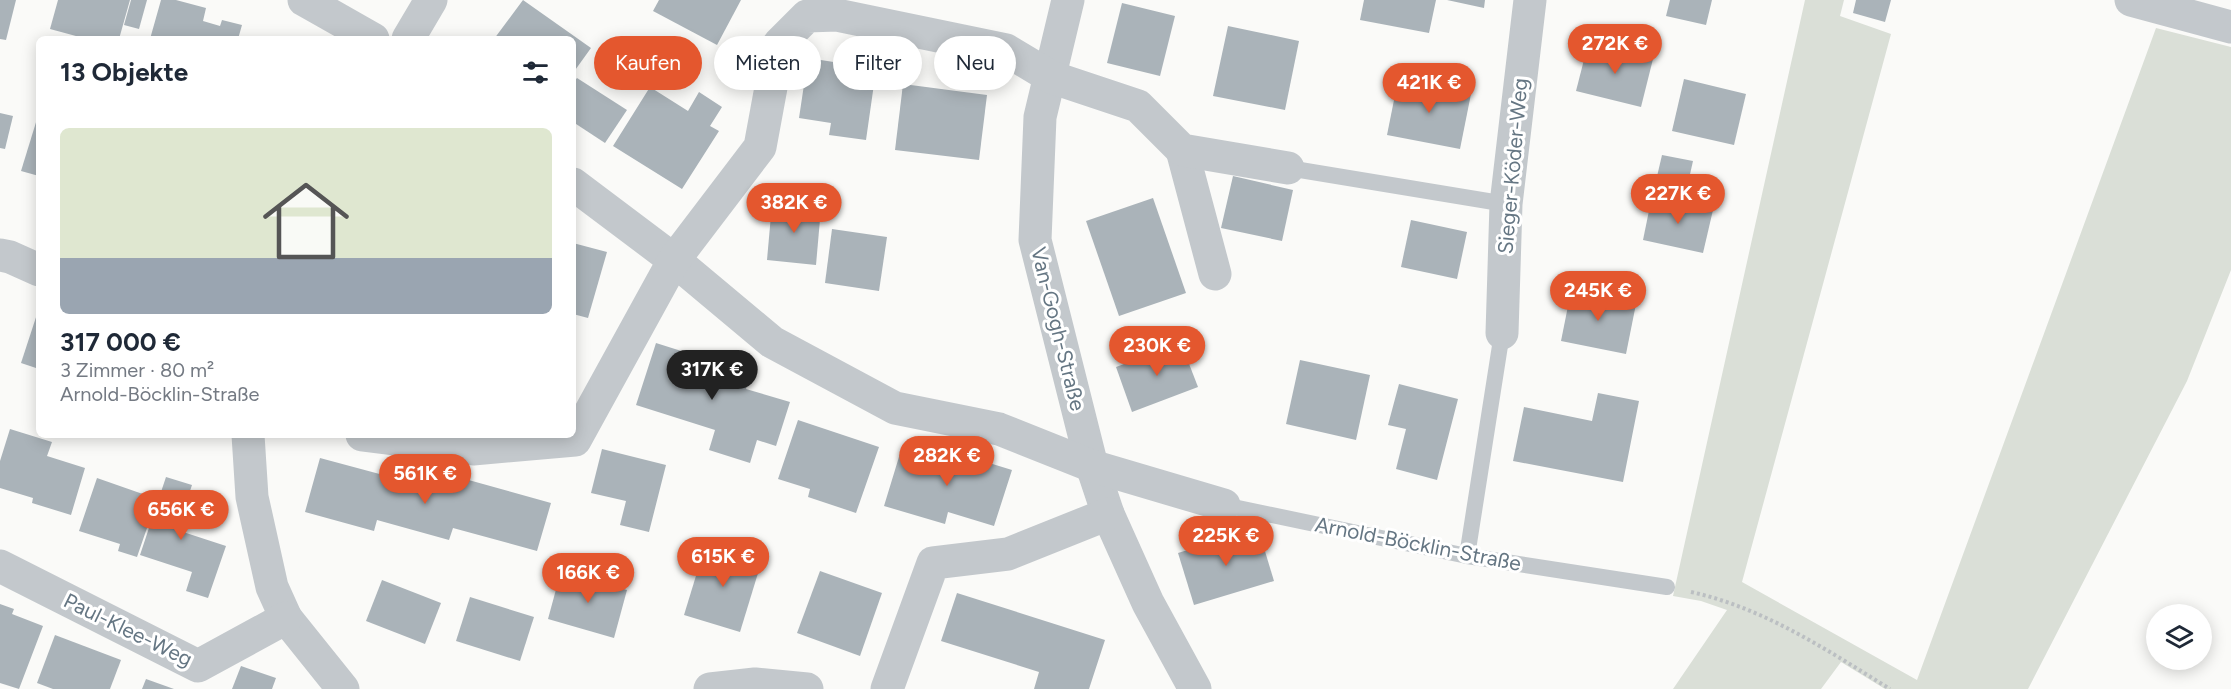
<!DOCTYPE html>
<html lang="de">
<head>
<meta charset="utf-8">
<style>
  body { margin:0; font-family:Figtree,sans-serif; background:#f2f2f3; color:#1f2937; height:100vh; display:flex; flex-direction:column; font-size:22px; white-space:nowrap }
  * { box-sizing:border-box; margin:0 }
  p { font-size:20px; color:#747a83 }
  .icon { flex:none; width:33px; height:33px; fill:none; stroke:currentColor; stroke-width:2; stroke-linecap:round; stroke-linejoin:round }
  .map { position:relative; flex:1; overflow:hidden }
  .sheet { position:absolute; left:36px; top:36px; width:540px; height:402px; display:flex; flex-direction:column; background:#fff; border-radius:9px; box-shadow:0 3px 15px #0003 }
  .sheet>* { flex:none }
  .hud { position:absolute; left:594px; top:36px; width:570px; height:54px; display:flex; gap:12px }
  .controls { position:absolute; left:2146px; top:604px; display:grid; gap:12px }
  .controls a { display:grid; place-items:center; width:66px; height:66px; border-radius:50%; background:#fff; box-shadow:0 3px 15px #0003; font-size:30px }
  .price { position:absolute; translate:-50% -51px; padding:0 14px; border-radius:21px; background:#e4572e; color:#fff; font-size:20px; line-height:39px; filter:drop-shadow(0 2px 3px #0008) }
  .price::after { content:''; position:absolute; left:50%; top:36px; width:18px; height:14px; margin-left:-9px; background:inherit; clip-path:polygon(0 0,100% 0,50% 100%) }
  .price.current { background:#222; color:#fff }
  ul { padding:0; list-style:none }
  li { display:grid; align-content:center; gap:12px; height:318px; padding:0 24px }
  li span { display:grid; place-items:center; height:186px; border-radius:9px; color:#555 }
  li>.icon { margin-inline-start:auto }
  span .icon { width:108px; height:108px; fill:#fffc; stroke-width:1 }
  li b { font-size:26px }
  h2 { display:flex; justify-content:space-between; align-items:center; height:72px; padding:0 24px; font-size:26px }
  .pill { padding:0 21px; border-radius:27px; background:#fff; box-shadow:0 3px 15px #0003; font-size:21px; line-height:54px }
  .pill.current { background:#e4572e; color:#fff }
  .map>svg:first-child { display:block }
  .green { fill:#dadfd7 }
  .building { fill:#aab3b9 }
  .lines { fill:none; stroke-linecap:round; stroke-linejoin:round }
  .path { stroke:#bbbfc2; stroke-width:4; stroke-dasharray:3 3; stroke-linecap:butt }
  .lane { stroke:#c3c8cc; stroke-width:16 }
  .street { stroke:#c3c8cc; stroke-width:33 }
  .labels { text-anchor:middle; stroke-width:6; stroke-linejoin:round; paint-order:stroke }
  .street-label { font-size:21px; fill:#657683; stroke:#fff }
</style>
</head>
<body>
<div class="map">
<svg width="2231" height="689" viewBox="0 0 2231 689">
  <rect width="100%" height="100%" fill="#fafaf8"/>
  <path class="green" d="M1805,0H1844L1840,16L1891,34L1742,582L1917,680L2156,28L2231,47V270L2187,381L2028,689H1885L1841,662L1821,689H1673L1727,610L1701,601L1673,596Z"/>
  <g class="building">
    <path d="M0,0H16L6,40L0,39Z"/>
    <path d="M58,0H130L119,39H87L50,29Z"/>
    <path d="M131,0H147L139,29L124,25Z"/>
    <path d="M161,0H176L206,8L203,21L220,26L222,20L242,25L238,39H150Z"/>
    <path d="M523,0L591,48L573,73V39H494Z"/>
    <path d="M659,0H741L717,45L653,11Z"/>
    <path d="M1364,0H1436L1429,33L1360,20Z"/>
    <path d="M1447,0H1485L1484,8Z"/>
    <path d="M1670,0H1712L1706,25L1666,16Z"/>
    <path d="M1856,0H1891L1885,22L1853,13Z"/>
    <path d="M1122,3L1175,16L1160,76L1107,63Z"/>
    <path d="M1228,26L1299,41L1285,110L1213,96Z"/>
    <path d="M1588,44L1653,59L1641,107L1576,91Z"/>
    <path d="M808,58L840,63L839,71L875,77L866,140L829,135L831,123L799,118Z"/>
    <path d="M577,78L627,110L605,143L573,122V83Z"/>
    <path d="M1684,79L1746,94L1734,145L1672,131Z"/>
    <path d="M1398,80L1471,94L1460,149L1387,135Z"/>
    <path d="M903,84L987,95L979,160L895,150Z"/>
    <path d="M650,87L688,111L699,92L722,107L710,126L719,131L682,189L613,146Z"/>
    <path d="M0,113L13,116L5,149L0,148Z"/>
    <path d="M37,119L39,120V176L21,171Z"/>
    <path d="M1662,155L1693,161L1686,192L1655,185Z"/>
    <path d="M1233,176L1293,190L1282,241L1221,228Z"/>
    <path d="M1652,196L1713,210L1703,253L1643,240Z"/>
    <path d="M1153,198L1186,293L1119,316L1086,221Z"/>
    <path d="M772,204L821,208L816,265L767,260Z"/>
    <path d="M1411,220L1467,232L1457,279L1401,267Z"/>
    <path d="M832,229L887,237L879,291L825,283Z"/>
    <path d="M573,243L607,252L588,318L573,314Z"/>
    <path d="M1571,291L1636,304L1626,354L1561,341Z"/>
    <path d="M39,308V369L21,363Z"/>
    <path d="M656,343L751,373L746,389L790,402L776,446L757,440L750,463L709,450L715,430L636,405Z"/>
    <path d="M1181,343L1198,387L1132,412L1116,367Z"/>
    <path d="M1300,360L1370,375L1356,440L1286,424Z"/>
    <path d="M1399,384L1458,399L1437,480L1396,469L1406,429L1388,425Z"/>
    <path d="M1598,393L1639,401L1623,482L1513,461L1524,407L1592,421Z"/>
    <path d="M798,420L879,447L856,513L808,497L810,489L778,479Z"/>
    <path d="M10,429L52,442L47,456L85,468L71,515L32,503L33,498L0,488V461Z"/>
    <path d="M902,447L944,460L947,450L1012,470L994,526L948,512L945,524L884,506Z"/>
    <path d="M602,449L666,465L649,532L620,525L626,501L591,493Z"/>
    <path d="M320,458L387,476L389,469L462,489L465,479L551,503L537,551L453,528L449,540L377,520L374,531L305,512Z"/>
    <path d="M166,477L192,485L177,530L226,546L208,598L186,591L192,572L140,555Z"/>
    <path d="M97,478L157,499L137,557L118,551L120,544L79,531Z"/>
    <path d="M1258,528L1274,581L1194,605L1178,553Z"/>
    <path d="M706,543L762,560L740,632L684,615Z"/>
    <path d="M561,571L627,590L614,638L548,619Z"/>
    <path d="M820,571L882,593L860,656L797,633Z"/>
    <path d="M382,580L441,603L425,644L366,621Z"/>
    <path d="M957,593L1105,640L1089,689H1034L1039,672L941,641Z"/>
    <path d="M470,597L534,617L520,661L456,641Z"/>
    <path d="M0,604L14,609L12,614L43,626L19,689L0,683Z"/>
    <path d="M55,635L121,660L110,689H53L37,683Z"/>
    <path d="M241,666L276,678L272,689H232Z"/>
    <path d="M146,679L174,689H142Z"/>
  </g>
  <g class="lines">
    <path class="path" d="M1691,592C1764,608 1827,650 1890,689"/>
    <g class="lane">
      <path d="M1288,168L1506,204"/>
      <path d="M1224,505L1467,556L1667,587"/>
      <path d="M1467,556L1502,333"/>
    </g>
    <g class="street">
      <path d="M304,0L373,39"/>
      <path d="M1068,0L1040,117L1035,240L1092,466L1108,514L1148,603L1195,689"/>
      <path d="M2131,0L2231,27"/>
      <path d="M408,39L431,0"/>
      <path d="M1182,150L1215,274"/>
      <path d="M573,184L674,260L772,342L895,408L999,429L1092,466L1224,505"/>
      <path d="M0,255L10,257L39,270"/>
      <path d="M1502,333L1506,204L1530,0"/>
      <path d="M248,435L252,497L272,587L286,618L343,689"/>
      <path d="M362,435L473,449L575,440L674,260L760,147L779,44L807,16L837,15L1006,50L1051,77L1138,106L1182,150L1288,168"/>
      <path d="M0,566L198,666L286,618"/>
      <path d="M710,689L755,684L807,689"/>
      <path d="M887,689L933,563L1008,554L1108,514"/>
    </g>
  </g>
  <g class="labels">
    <g class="street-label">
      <text transform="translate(1513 166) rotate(-85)" y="7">Sieger-Köder-Weg</text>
      <text transform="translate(1058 329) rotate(76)" y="7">Van-Gogh-Straße</text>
      <text transform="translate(1418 544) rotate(11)" y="7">Arnold-Böcklin-Straße</text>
      <text transform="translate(128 630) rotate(26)" y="7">Paul-Klee-Weg</text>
    </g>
  </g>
</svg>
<div class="controls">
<a><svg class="icon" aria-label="layers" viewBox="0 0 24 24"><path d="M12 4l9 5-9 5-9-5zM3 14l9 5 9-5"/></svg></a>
</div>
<b class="price" style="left:1615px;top:75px">272K €</b>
<b class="price" style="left:1429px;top:114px">421K €</b>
<b class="price" style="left:1678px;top:225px">227K €</b>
<b class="price" style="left:794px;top:234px">382K €</b>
<b class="price" style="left:1598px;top:322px">245K €</b>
<b class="price" style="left:1157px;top:377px">230K €</b>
<b class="price current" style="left:712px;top:401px">317K €</b>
<b class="price" style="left:947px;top:487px">282K €</b>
<b class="price" style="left:425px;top:505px">561K €</b>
<b class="price" style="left:181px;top:541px">656K €</b>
<b class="price" style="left:1226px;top:567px">225K €</b>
<b class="price" style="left:723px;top:588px">615K €</b>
<b class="price" style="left:588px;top:604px">166K €</b>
<div class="hud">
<a class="pill current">Kaufen</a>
<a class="pill">Mieten</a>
<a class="pill">Filter</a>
<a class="pill">Neu</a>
</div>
<section class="sheet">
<h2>13 Objekte<svg class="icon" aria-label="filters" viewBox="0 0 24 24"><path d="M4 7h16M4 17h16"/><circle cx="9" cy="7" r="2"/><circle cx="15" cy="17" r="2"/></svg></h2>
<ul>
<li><span style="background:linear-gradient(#dfe7d0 70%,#9aa5b1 0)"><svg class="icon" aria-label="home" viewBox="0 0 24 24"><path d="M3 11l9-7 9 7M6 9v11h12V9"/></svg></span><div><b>317 000 €</b><p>3 Zimmer · 80 m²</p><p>Arnold-Böcklin-Straße</p></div></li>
</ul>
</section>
</div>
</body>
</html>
